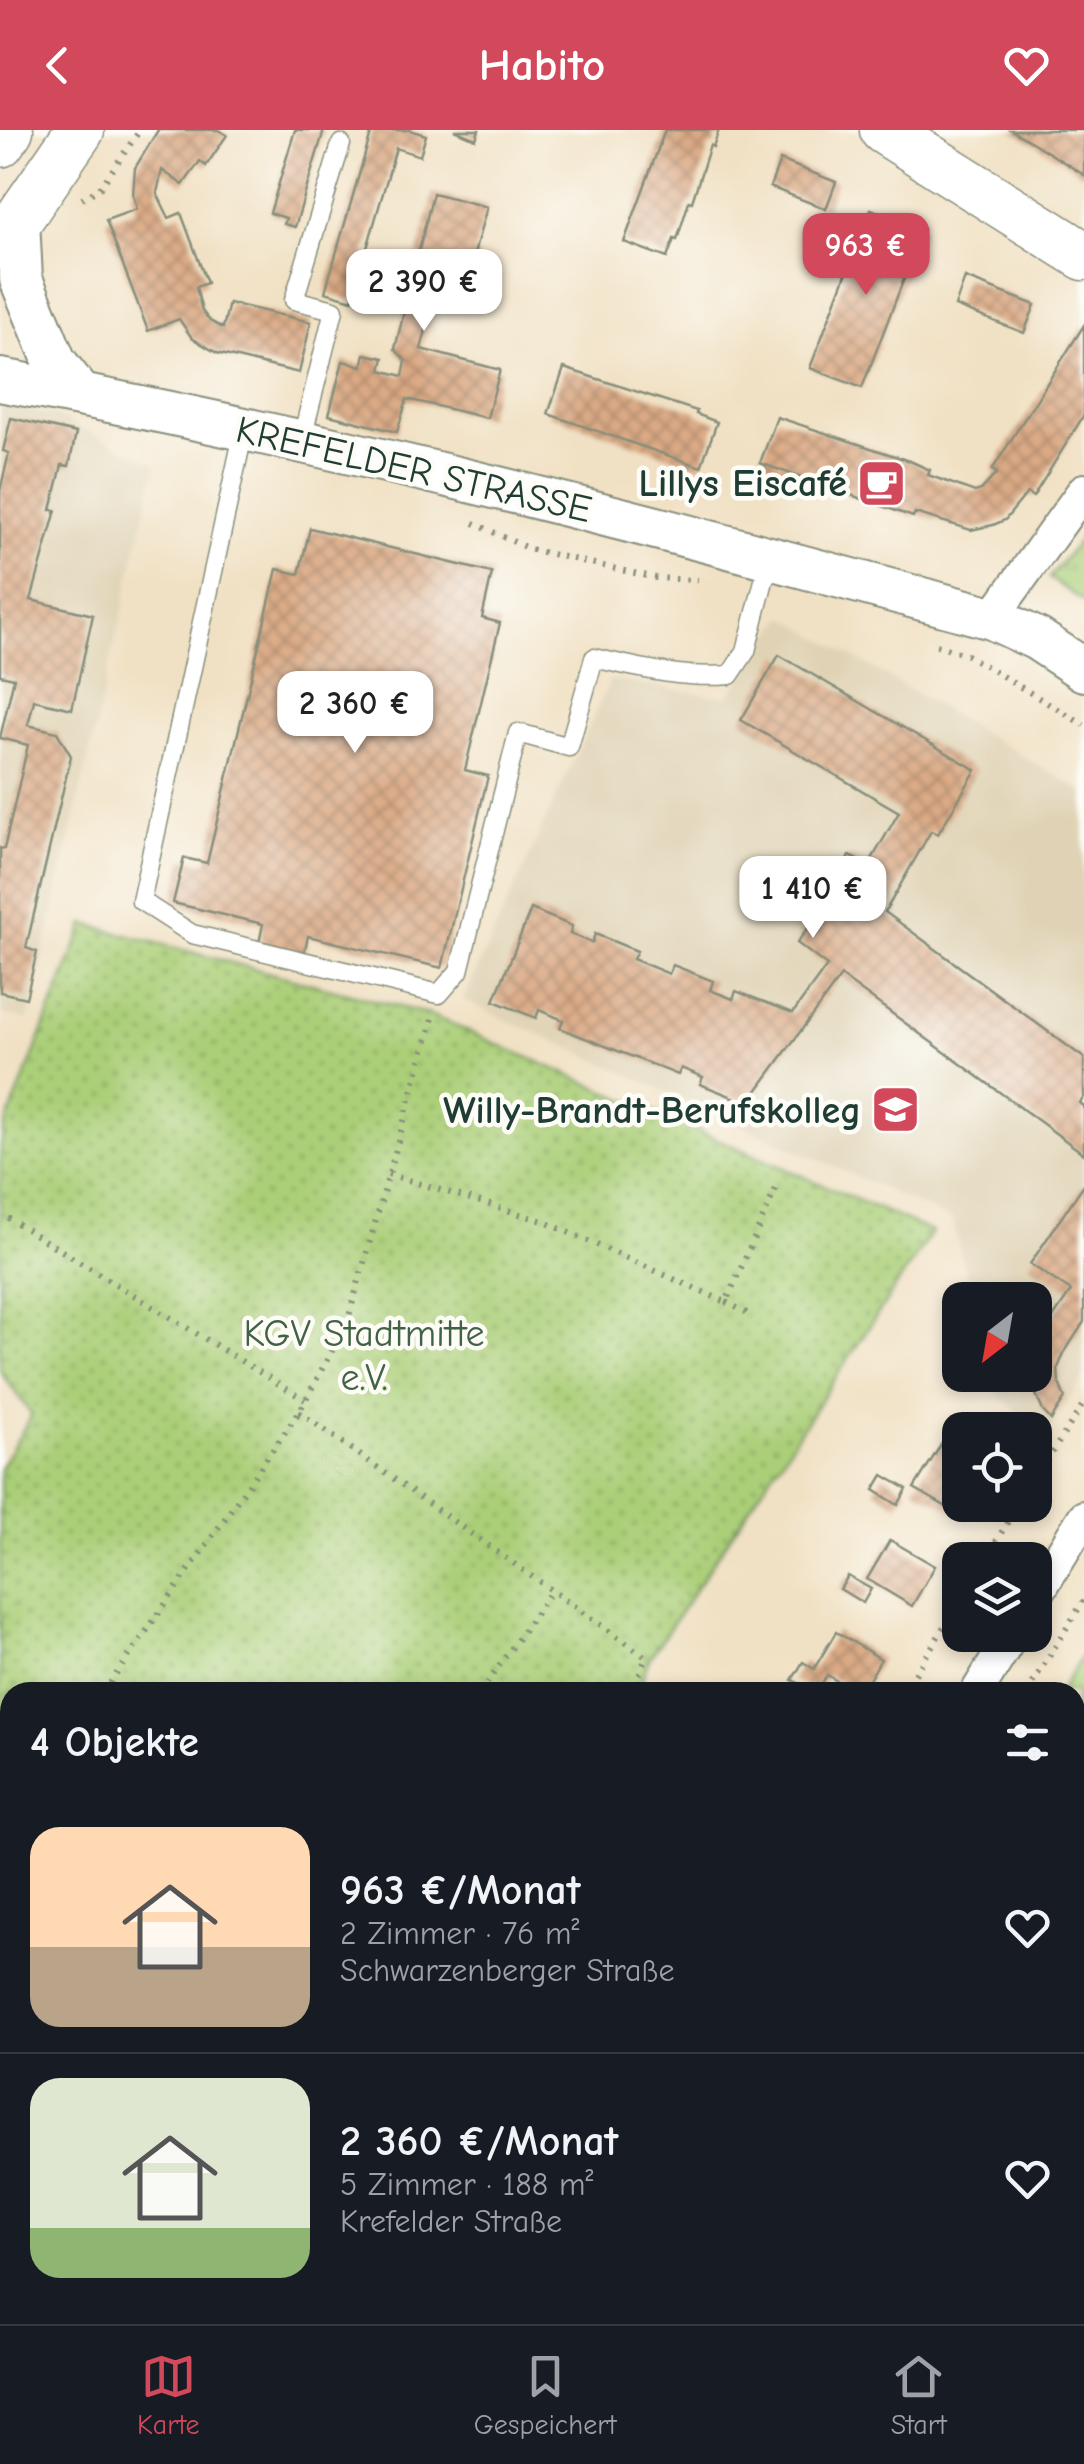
<!DOCTYPE html>
<html lang="de">
<head>
<meta charset="utf-8">
<style>
  body { margin:0; font-family:"Comic Neue",sans-serif; background:#242831; color:#f1f3f6; height:100vh; display:flex; flex-direction:column; font-size:38px; white-space:nowrap }
  * { box-sizing:border-box; margin:0 }
  p { font-size:32px; color:#9ea1a6 }
  .icon { flex:none; width:55px; height:55px; fill:none; stroke:currentColor; stroke-width:2; stroke-linecap:round; stroke-linejoin:round }
  .map { position:relative; flex:1; overflow:hidden }
  .side { position:absolute; left:0px; top:1552px; width:1085px; height:642px; display:flex; flex-direction:column; background:#171b24; border-radius:30px 30px 0 0; box-shadow:0 5px 15px #0003 }
  .side>* { flex:none }
  .needle { width:65px; rotate:211deg }
  .tools { position:absolute; left:942px; top:1152px; display:grid; gap:20px }
  .tools a { display:grid; place-items:center; width:110px; height:110px; border-radius:20px; background:#171b24; box-shadow:0 5px 15px #0003; font-size:50px }
  .price { position:absolute; translate:-50% -85px; padding:0 22px; border-radius:20px; background:#fff; color:#222; font-size:32px; line-height:65px; filter:drop-shadow(0 2px 5px #0008) }
  .price::after { content:''; position:absolute; left:50%; top:60px; width:30px; height:22px; margin-left:-15px; background:inherit; clip-path:polygon(0 0,100% 0,50% 100%) }
  .price.current { background:#d1495b; color:#fff }
  ul { padding:0; list-style:none }
  li { display:flex; align-items:center; gap:30px; height:250px; padding:0 30px }
  li+li { border-top:2px solid #363941 }
  li span { display:grid; place-items:center; flex:none; width:280px; height:200px; border-radius:30px; color:#555 }
  li>.icon { margin-inline-start:auto }
  span .icon { width:120px; height:120px; fill:#fffc; stroke-width:1 }
  li b { font-size:42px }
  h2 { display:flex; justify-content:space-between; align-items:center; height:120px; padding:0 30px; font-size:42px }
  header { display:flex; justify-content:space-between; align-items:center; height:130px; padding:0 30px; background:#d1495b; color:#fff; font-size:45px; font-weight:600 }
  .dock { display:flex; justify-content:space-around; align-items:center; height:140px; border-top:2px solid #363941; background:#171b24; font-size:28px; color:#9ea1a6 }
  .dock a { display:grid; justify-items:center; gap:5px }
  .dock .current { color:#d1495b }
  .map>svg:first-child { display:block }
  .built { fill:#e0d3b5 }
  .grass { fill:url(#grass-tufts); stroke:#658656; stroke-width:2.5 }
  .garden { fill:url(#garden-dots); stroke:#658656; stroke-width:2.5 }
  .pitch { fill:#abcf78; stroke:#658656; stroke-width:2.5 }
  .building { fill:url(#building-cross-hatch) }
  .lines { fill:none; stroke-linecap:round; stroke-linejoin:round }
  .service-casing { stroke:#888f7c; stroke-width:21 }
  .minor-casing { stroke:#888f7c; stroke-width:36 }
  .tertiary-casing { stroke:#888f7c; stroke-width:46 }
  .secondary-casing { stroke:#888f7c; stroke-width:51 }
  .path { stroke:#888f7c; stroke-width:6; stroke-dasharray:2.5 8; stroke-linecap:butt }
  .service { stroke:#fff; stroke-width:18 }
  .minor { stroke:#fff; stroke-width:32 }
  .tertiary { stroke:#fff; stroke-width:42 }
  .secondary { stroke:#fff; stroke-width:48 }
  .labels { text-anchor:middle; stroke-width:9; stroke-linejoin:round; paint-order:stroke }
  .street-label { font-size:38px; fill:#1f3d34; stroke:#fdfcf7 }
  .poi-label { font-size:38px; font-weight:bold; fill:#1f3d34; stroke:#fdfcf7; text-anchor:end }
  .park-label { font-size:38px; fill:#426245; stroke:#fdfcf7 }
</style>
</head>
<body>
<header><svg class="icon" aria-label="back" viewBox="0 0 24 24"><path d="M15 5l-7 7 7 7"/></svg>Habito<svg class="icon" aria-label="heart" viewBox="0 0 24 24"><path d="M12 20l-8-8c-3-5 5-10 8-4 3-6 11-1 8 4z"/></svg></header>
<div class="map">
<svg width="1084" height="2194" viewBox="0 0 1084 2194">
  <defs>
    <pattern id="grass-tufts" width="24" height="20" patternUnits="userSpaceOnUse" patternTransform="scale(2.5)"><rect width="24" height="20" fill="#abcf78"/><path d="M3 7l-1-3M5 7V3M7 7l1-3M15 17l-1-3M17 17v-4M19 17l1-3" fill="none" stroke="#8ba963"/></pattern>
    <pattern id="garden-dots" width="8" height="8" patternUnits="userSpaceOnUse" patternTransform="scale(2.5)"><rect width="8" height="8" fill="#abcf78"/><path d="M2 2h.1M6 6h.1" fill="none" stroke="#8ba963" stroke-width="1.8" stroke-linecap="round"/></pattern>
    <pattern id="building-cross-hatch" width="8" height="8" patternUnits="userSpaceOnUse" patternTransform="scale(2.5)"><rect width="8" height="8" fill="#dbaa85"/><path d="M0 0l8 8M0 8l8-8" fill="none" stroke="#b18c6e"/></pattern>
  </defs>
  <rect width="100%" height="100%" fill="#fdfcf7"/>
  <filter id="ink" filterUnits="userSpaceOnUse"><feTurbulence type="fractalNoise" baseFrequency=".01" numOctaves="2"/><feDisplacementMap in="SourceGraphic" scale="20" xChannelSelector="R" yChannelSelector="G"/><feConvolveMatrix kernelMatrix="1 2 1 2 8 2 1 2 1" color-interpolation-filters="sRGB"/></filter>
  <filter id="wash" filterUnits="userSpaceOnUse"><feTurbulence type="fractalNoise" baseFrequency=".0048" numOctaves="4" result="noise"/><feDisplacementMap in="SourceGraphic" scale="40" xChannelSelector="R" yChannelSelector="G"/><feGaussianBlur stdDeviation="2.25" result="paint"/><feColorMatrix in="noise" values="0 0 0 0 0 0 0 0 0 0 0 0 0 0 0 0 0 1.4 0 .05"/><feComposite in="paint" operator="in"/></filter>
  <g filter="url(#wash)">
    <rect width="100%" height="100%" fill="#f1e1c4"/>
    <g class="built">
      <path d="M0,275L55,286L156,334L28,890L0,884Z"/>
      <path d="M784,486L1084,662V1247L1044,1308L997,1263L992,1245H1035V1170H973L952,1090L463,870L610,550L728,567Z"/>
    </g>
    <path class="grass" d="M1084,404V472L1049,448Z"/>
    <path class="garden" d="M85,794L430,885L932,1102L649,1529L637,1562H10V2185H391L384,2194H0V1338L32,1285L0,1241V1021L3,1002Z"/>
    <path class="pitch" d="M1084,1523V2194H666L672,2185H1075V1562H1059Z"/>
    <g id="blocks">
      <g class="building">
        <path d="M158,0H218L227,5L206,36L200,31L183,55L162,40L157,63L169,88L181,83L207,153L196,157L202,181L210,191L223,198L229,173L311,192L299,243L217,223L192,208L179,189L148,201L106,90L137,79L133,65L135,38Z"/>
        <path d="M295,0H324L295,97L284,94L286,88L270,83Z"/>
        <path d="M372,0H410L426,5L420,26L396,18L352,170L325,162Z"/>
        <path d="M454,0H479L476,9Z"/>
        <path d="M665,0H719L713,17L710,15L692,72L689,71L677,110L674,109L667,128L624,112Z"/>
        <path d="M1011,0H1084V45L1035,14Z"/>
        <path d="M780,30L836,52L826,79L770,57Z"/>
        <path d="M433,63L487,77L474,124L479,125L472,152L441,144L421,219L500,240L487,288L407,269L397,302L329,285L343,231L362,236L365,224L384,228L381,240L403,246L406,231L395,219Z"/>
        <path d="M871,79L923,99L862,258L810,238Z"/>
        <path d="M965,148L1035,175L1024,203L955,176Z"/>
        <path d="M1084,195V285L1033,367L1027,363L1005,390L993,395L971,400L915,383L913,387L760,333L777,287L910,331L930,340L928,345L975,362L981,360L997,343L992,340Z"/>
        <path d="M564,238L697,281L696,284L717,292L701,337L548,284Z"/>
        <path d="M11,288L76,303L69,336L62,335L51,380H56L31,470L93,485L72,579L34,570L28,595L57,602L71,626L26,818L37,822L26,868L0,862V718L4,719L28,615L0,608L14,548L0,545V361L9,323L3,321Z"/>
        <path d="M310,398L492,443L482,488L500,493L465,640L488,646L442,838L308,806L304,824L259,813L263,794L173,773L184,728L207,733L277,439L299,444Z"/>
        <path d="M779,525L976,640L938,704L931,701L885,782L1084,928V967L1080,973L1084,976V1024L841,846L748,973L700,954L703,947L681,938L678,945L560,898L563,890L539,880L536,888L494,871L531,779L572,796L570,804L592,813L595,804L637,821L633,829L669,844L673,835L713,851L710,860L733,869L736,861L793,883L827,836L797,813L842,751L836,746L850,726L868,736L899,682L741,590Z"/>
        <path d="M1084,1054V1192L1064,1223L1058,1238L1059,1253L1065,1268L1051,1290L1043,1281L1033,1257L1035,1222L1042,1204L1071,1161L1030,1134Z"/>
        <path d="M944,1310L960,1319V1375H972L964,1387L914,1358Z"/>
        <path d="M883,1345L907,1359L898,1375L874,1360Z"/>
        <path d="M890,1410L935,1436L912,1476L867,1449Z"/>
        <path d="M848,1446L871,1459L863,1473L840,1459Z"/>
        <path d="M836,1502L881,1529L862,1562H844L839,1559L842,1554L827,1545L817,1562L792,1550L803,1532L814,1539Z"/>
        <path d="M1075,1702L1084,1708V1753L1075,1767Z"/>
        <path d="M1075,1813L1084,1819V1883L1075,1878Z"/>
        <path d="M470,2185H491L488,2194Z"/>
      </g>
    </g>
  </g>
  <g filter="url(#ink)">
    <use href="#blocks" fill-opacity="0" stroke="#888f7c" stroke-width="2.5"/>
    <g class="lines">
      <defs>
        <g id="service">
          <path d="M244,300L141,771L192,804L439,864L459,841L518,603L569,617L594,528C639,538 683,549 730,545L746,521L770,427"/>
          <path d="M301,312L334,180L294,170L341,14"/>
        </g>
        <g id="minor">
          <path d="M992,488L1084,360"/>
          <path d="M1035,1467L1084,1387"/>
          <path d="M977,1562L1012,1505"/>
          <path d="M589,2194L594,2185"/>
        </g>
        <g id="tertiary">
          <path d="M18,90L21,149L55,232L80,264"/>
          <path d="M0,250C335,311 664,398 992,488L1037,509L1084,540"/>
        </g>
        <g id="secondary">
          <path d="M884,0L1084,126"/>
          <path d="M0,13L9,0"/>
          <path d="M0,116L80,0"/>
        </g>
      </defs>
      <use href="#service" class="service-casing"/>
      <use href="#minor" class="minor-casing"/>
      <use href="#tertiary" class="tertiary-casing"/>
      <use href="#secondary" class="secondary-casing"/>
      <g class="path">
        <path d="M82,69L100,58L140,0"/>
        <path d="M474,393L529,419L656,448L698,450"/>
        <path d="M936,515L967,525L1084,595"/>
        <path d="M388,1044L543,1091L726,1172L777,1056"/>
        <path d="M8,1088L305,1270"/>
        <path d="M726,1172L753,1186"/>
        <path d="M299,1282L646,1527L633,1562"/>
        <path d="M1035,1349L1084,1273"/>
        <path d="M985,1430L1018,1375"/>
        <path d="M104,1562L299,1282L347,1193L434,884"/>
        <path d="M481,1562L552,1460"/>
        <path d="M904,1562L960,1471"/>
        <path d="M1027,1562L1084,1470"/>
        <path d="M1075,1631L1084,1617"/>
        <path d="M0,1712L10,1698"/>
        <path d="M0,2060L10,2067"/>
        <path d="M181,2185L194,2194"/>
        <path d="M378,2194L384,2185"/>
        <path d="M525,2194L530,2185"/>
        <path d="M638,2194L644,2185"/>
      </g>
      <use href="#service" class="service"/>
      <use href="#minor" class="minor"/>
      <use href="#tertiary" class="tertiary"/>
      <use href="#secondary" class="secondary"/>
    </g>
  </g>
  <defs>
    <symbol id="cafe-square" viewBox="-11 -11 22 22"><rect x="-9" y="-9" width="18" height="18" rx="4" fill="#d1495b" stroke="#fdfcf7"/><path d="M-5.5-4.5H6V0H3Q3 3.5 0 3.5H-2.5Q-5.5 3.5-5.5 0ZM3-3.2v2h1.7v-2ZM-6 4.5H4V6H-6Z" fill="#fff"/></symbol>
    <symbol id="school-square" viewBox="-11 -11 22 22"><rect x="-9" y="-9" width="18" height="18" rx="4" fill="#d1495b" stroke="#fdfcf7"/><path d="M0-5L7-2L0 1L-7-2ZM-4 1L0 2.5L4 1V4Q0 6-4 4Z" fill="#fff"/></symbol>
  </defs>
  <g fill-rule="evenodd">
    <use href="#cafe-square" x="854" y="326" width="55" height="55"/>
    <use href="#school-square" x="868" y="952" width="55" height="55"/>
  </g>
  <g class="labels">
    <g class="street-label">
      <text transform="translate(414 339) rotate(13)" y="13">KREFELDER STRASSE</text>
    </g>
    <g class="poi-label">
      <text x="847" y="366">Lillys Eiscafé</text>
      <text x="861" y="993">Willy-Brandt-Berufskolleg</text>
    </g>
    <g class="park-label">
      <text x="364" y="1216">KGV Stadtmitte<tspan x="364" dy="44">e.V.</tspan></text>
    </g>
  </g>
</svg>
<div class="tools">
<a><svg class="needle" viewBox="-14 -14 28 28"><path d="M0-13l5 13h-10z" fill="#e53935"/><path d="M0 13l5-13h-10z" fill="#9ea1a6"/></svg></a>
<a><svg class="icon" aria-label="locate" viewBox="0 0 24 24"><circle cx="12" cy="12" r="6"/><path d="M12 2v4M12 18v4M2 12h4M18 12h4"/></svg></a>
<a><svg class="icon" aria-label="layers" viewBox="0 0 24 24"><path d="M12 4l9 5-9 5-9-5zM3 14l9 5 9-5"/></svg></a>
</div>
<b class="price current" style="left:866px;top:168px">963 €</b>
<b class="price" style="left:424px;top:204px">2 390 €</b>
<b class="price" style="left:355px;top:626px">2 360 €</b>
<b class="price" style="left:813px;top:811px">1 410 €</b>
<section class="side">
<h2>4 Objekte<svg class="icon" aria-label="filters" viewBox="0 0 24 24"><path d="M4 7h16M4 17h16"/><circle cx="9" cy="7" r="2"/><circle cx="15" cy="17" r="2"/></svg></h2>
<ul>
<li><span style="background:linear-gradient(#ffd9b3 60%,#b9a48a 0)"><svg class="icon" aria-label="home" viewBox="0 0 24 24"><path d="M3 11l9-7 9 7M6 9v11h12V9"/></svg></span><div><b>963 €/Monat</b><p>2 Zimmer · 76 m²</p><p>Schwarzenberger Straße</p></div><svg class="icon" aria-label="heart" viewBox="0 0 24 24"><path d="M12 20l-8-8c-3-5 5-10 8-4 3-6 11-1 8 4z"/></svg></li>
<li><span style="background:linear-gradient(#dfe7d0 75%,#8fb573 0)"><svg class="icon" aria-label="home" viewBox="0 0 24 24"><path d="M3 11l9-7 9 7M6 9v11h12V9"/></svg></span><div><b>2 360 €/Monat</b><p>5 Zimmer · 188 m²</p><p>Krefelder Straße</p></div><svg class="icon" aria-label="heart" viewBox="0 0 24 24"><path d="M12 20l-8-8c-3-5 5-10 8-4 3-6 11-1 8 4z"/></svg></li>
</ul>
</section>
</div>
<nav class="dock">
<a class="current"><svg class="icon" aria-label="map" viewBox="0 0 24 24"><path d="M3 6l6-2 6 2 6-2v14l-6 2-6-2-6 2zM9 4v14M15 6v14"/></svg>Karte</a>
<a><svg class="icon" aria-label="saved" viewBox="0 0 24 24"><path d="M7 4h10v16l-5-4-5 4z"/></svg>Gespeichert</a>
<a><svg class="icon" aria-label="home" viewBox="0 0 24 24"><path d="M3 11l9-7 9 7M6 9v11h12V9"/></svg>Start</a>
</nav>
</body>
</html>
